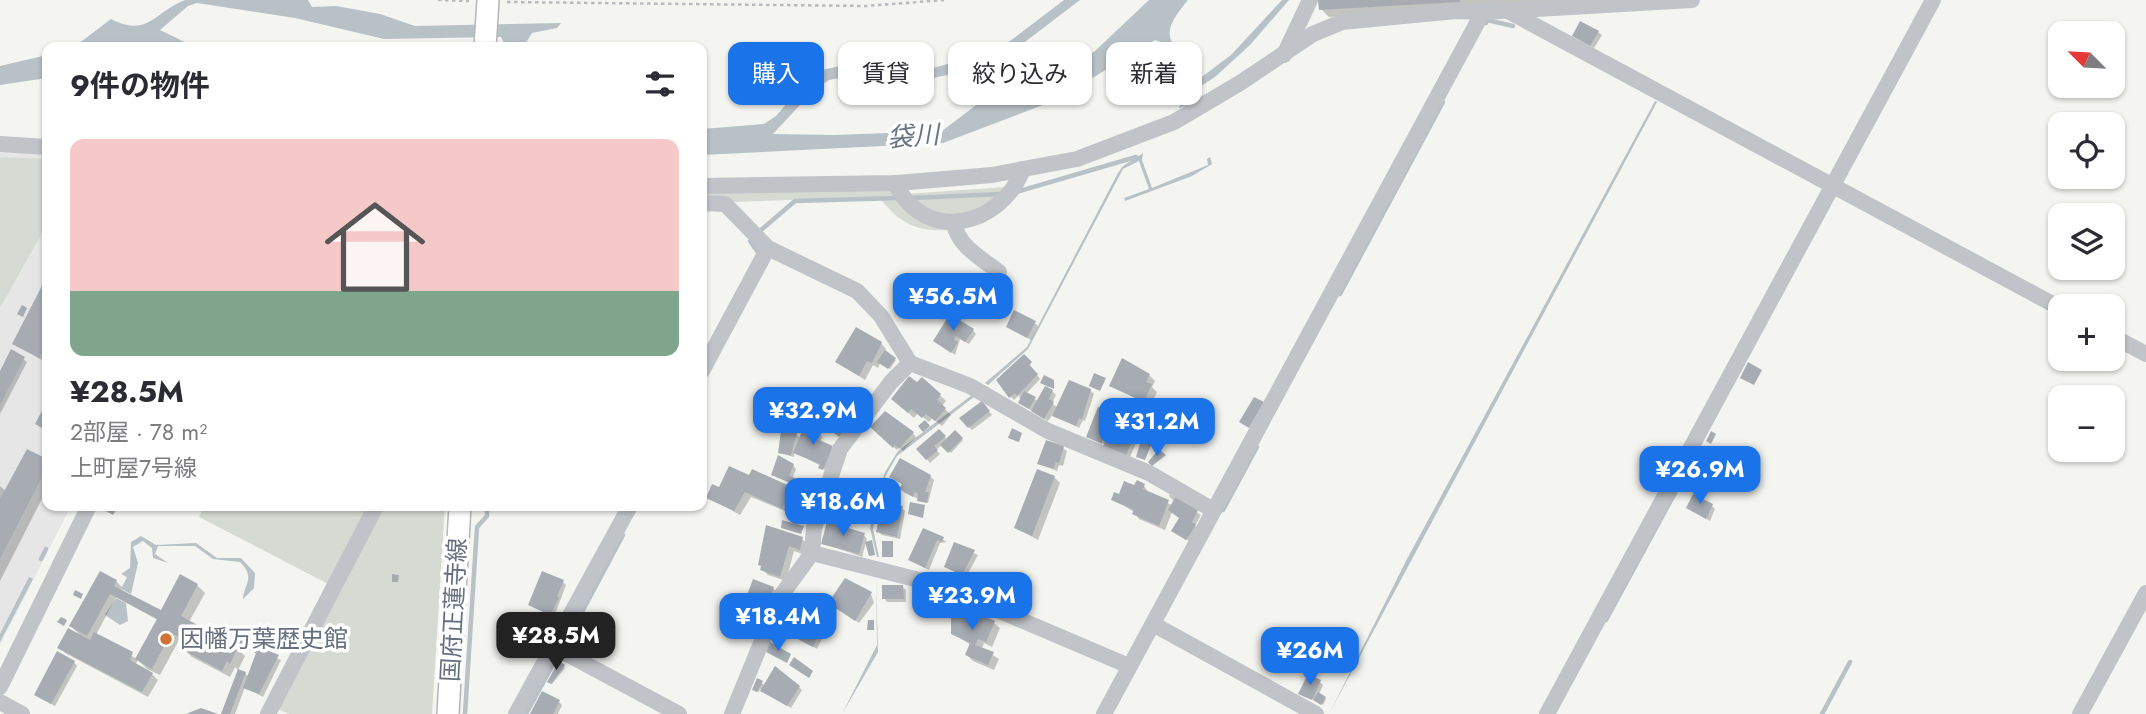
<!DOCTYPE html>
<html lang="ja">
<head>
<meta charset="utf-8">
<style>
  body { margin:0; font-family:Jost,"Noto Sans JP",sans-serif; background:#f2f2f3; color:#2b2b33; height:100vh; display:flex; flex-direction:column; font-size:26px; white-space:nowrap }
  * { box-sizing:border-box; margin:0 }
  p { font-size:23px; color:#7c7c81 }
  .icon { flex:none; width:38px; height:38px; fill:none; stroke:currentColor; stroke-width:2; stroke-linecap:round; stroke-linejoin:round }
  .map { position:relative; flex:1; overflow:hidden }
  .side { position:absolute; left:42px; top:42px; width:665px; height:469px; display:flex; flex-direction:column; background:#fff; border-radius:14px; box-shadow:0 2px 5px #0004 }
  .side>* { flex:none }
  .guide { position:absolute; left:728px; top:42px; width:665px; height:63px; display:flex; gap:14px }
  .needle { width:46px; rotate:294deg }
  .buttons { position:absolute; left:2048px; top:21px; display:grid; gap:14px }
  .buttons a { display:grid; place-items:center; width:77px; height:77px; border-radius:14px; background:#fff; box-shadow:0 2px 5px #0004; font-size:35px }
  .price { position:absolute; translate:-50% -60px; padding:0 16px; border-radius:14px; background:#1a73e8; color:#fff; font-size:23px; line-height:46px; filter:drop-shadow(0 2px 4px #0008) }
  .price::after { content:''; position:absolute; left:50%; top:42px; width:21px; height:16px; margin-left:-10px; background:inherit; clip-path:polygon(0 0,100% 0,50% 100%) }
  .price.on { background:#222; color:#fff }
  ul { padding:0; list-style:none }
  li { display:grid; align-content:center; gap:14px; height:371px; padding:0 28px }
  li+li { border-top:2px solid #e1e1e2 }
  li span { display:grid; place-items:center; height:217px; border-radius:14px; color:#555 }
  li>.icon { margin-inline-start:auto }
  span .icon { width:126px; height:126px; fill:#fffc; stroke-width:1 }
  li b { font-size:30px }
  h2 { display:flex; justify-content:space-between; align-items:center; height:84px; padding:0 28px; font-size:30px }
  .chip { padding:0 24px; border-radius:14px; background:#fff; box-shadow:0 2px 5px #0004; font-size:24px; line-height:63px }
  .chip.on { background:#1a73e8; color:#fff }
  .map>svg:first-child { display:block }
  .built { fill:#e5e6e5 }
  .green { fill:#d5dbd3 }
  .water { fill:#b8c1c6 }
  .shadow { fill:#0003; fill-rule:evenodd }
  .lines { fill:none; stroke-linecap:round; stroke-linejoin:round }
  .stream { stroke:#b8c1c6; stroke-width:4.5 }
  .building { fill:#a7acb3 }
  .major-casing { stroke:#b4b6ba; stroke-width:24 }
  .path { stroke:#b8babd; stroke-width:2.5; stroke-dasharray:3.5 3.5; stroke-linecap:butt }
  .minor { stroke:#c0c3c7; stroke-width:16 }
  .major { stroke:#fff; stroke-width:21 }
  .poi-dot { fill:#d37033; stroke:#fff; stroke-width:2.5 }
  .labels { text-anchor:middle; stroke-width:7; stroke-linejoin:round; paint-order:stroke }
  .street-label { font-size:24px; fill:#667080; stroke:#fff }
  .poi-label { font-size:24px; fill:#667080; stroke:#fff; text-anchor:start }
  .water-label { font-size:26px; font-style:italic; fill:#677884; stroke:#fff }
</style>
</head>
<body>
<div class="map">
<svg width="2146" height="714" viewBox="0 0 2146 714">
  <rect width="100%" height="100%" fill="#f4f5f1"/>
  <path class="built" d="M0,149L47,152V506H71L0,645Z"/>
  <g class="green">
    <path d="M0,157L47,159V224L0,308Z"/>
    <path d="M890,186L922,218L949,230C916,232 899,223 879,197L733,202L702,196V190L836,192Z"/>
    <path d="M1005,187L995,205C951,221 945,224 905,194Z"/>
    <path d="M204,506H364L369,508L330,585L199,517Z"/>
    <path d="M380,506H445L432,714H289L276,708Z"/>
  </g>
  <g class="water">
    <path d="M185,0H308L312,7L336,6L380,14L415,26L561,23L557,28L532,33L524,46L513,47L504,43L501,37L384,39L295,18L197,3L188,6L160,30L195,47H68L82,41L111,19C148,38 154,12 185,0Z"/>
    <path d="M1064,0H1080L1009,54L979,68L901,85L888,86L854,75L829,80L813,91L773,134L834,135L942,131L992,93L1066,68L1095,51L1149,0H1188C1147,48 1187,41 1191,78L1182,73L1164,43L1155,40L1056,100L943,143L702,155V129L764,124L776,116L814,72L822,70L862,61L900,70H926L969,58L1010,41Z"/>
    <path d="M1282,0H1289L1250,45L1215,77L1186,96L1187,105L1179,108L1183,91L1231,55Z"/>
    <path d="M47,55V78L0,85V66Z"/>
    <path d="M1655,101L1657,102L1329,714L1407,559Z"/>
    <path d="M1143,153L1142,160L1152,188L1208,165L1207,159L1210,157L1212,164L1192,176L1125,201L1124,198L1149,189L1139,161L1123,169L1028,349L988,385L985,383L1027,347L1118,173L1123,166Z"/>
    <path d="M972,395L974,397L897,456L885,477L875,516L873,529L879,557H877L870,528L885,472L898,451Z"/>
    <path d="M141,536L156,545L196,543L217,558H241L255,573L254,588L243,599C244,584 256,578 240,562L213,559L195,546H158L155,554L168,563L153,558L152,548L143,541L133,547L138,563L131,594L121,589L127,577L121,574L130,568L131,542Z"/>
    <path d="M29,577L33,579L0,642V634Z"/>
    <path d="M876,577L878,652L842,714L877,645Z"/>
    <path d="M116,598L126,603L128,621L120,625L105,615Z"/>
  </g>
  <g class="shadow">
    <path d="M1320,0H1564L1549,5L1329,17L1321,9Z"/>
    <path d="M1598,32L1602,35L1594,48L1578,39Z"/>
    <path d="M47,280V359L45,362L15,344Z"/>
    <path d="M1035,323L1038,326L1031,340L1008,327Z"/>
    <path d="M973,330L976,334L969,344L960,339L955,355L935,340Z"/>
    <path d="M881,343L886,349L885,352L896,360L890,369L880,363L878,368L873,365L865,380L837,362Z"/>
    <path d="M1024,356L1040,379L1026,394L1038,401L1047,386L1056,395L1052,403L1058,408L1090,390L1094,394L1085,421L1083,420L1079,428L1053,414L1048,421L1021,404L1019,395L1014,400L1011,397L999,381Z"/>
    <path d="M23,359L27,362L0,414V375Z"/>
    <path d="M1149,375L1155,381L1152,387L1157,392L1150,406L1111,385Z"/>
    <path d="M940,395L946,401L942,406L951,415L942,426L932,418L929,422L918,413L914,418L899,404Z"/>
    <path d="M829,403L845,413L839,424L828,420L826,425L808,416Z"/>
    <path d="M985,407L992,415L972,430L969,427Z"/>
    <path d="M1133,412L1146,420L1130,457L1088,436L1109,413L1114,423L1131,416ZM1107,427L1112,429L1105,442Z"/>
    <path d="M872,427L913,433L916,437L903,451L899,447L897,450Z"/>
    <path d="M939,432L948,440L955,433L963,440L951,453L942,445L936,450L940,454L930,463L918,449Z"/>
    <path d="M819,433L822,437L820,442L832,447L827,472L821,466L794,452V457L779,453L796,434L801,439Z"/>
    <path d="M1063,448L1067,451L1063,466L1059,465L1057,471L1039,463Z"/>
    <path d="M28,452L47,461V489L0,581V486L7,492Z"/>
    <path d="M793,465L796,469L792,479L798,483L796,487L820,496L812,522L751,497L740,515L708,497L750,477L794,491L796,486L773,475Z"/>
    <path d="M930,476L934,480L928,503L905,493L902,489L904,485L891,477Z"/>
    <path d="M1054,477L1060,483L1038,540L1016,528Z"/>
    <path d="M1144,486L1149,493L1173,506L1175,502L1169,496L1170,494L1201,515L1195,526L1198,530L1190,542L1177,534L1181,518L1172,512L1165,530L1139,519L1134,512L1113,499Z"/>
    <path d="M1712,506L1715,509L1710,521L1688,508Z"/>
    <path d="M902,508L905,511L900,539L882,535L878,531Z"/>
    <path d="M924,530L947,542L940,543L929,570L910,560Z"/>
    <path d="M864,535L867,539L862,557L823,543Z"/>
    <path d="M802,539L808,544L805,555L794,551L786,581L768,575L762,569L764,554Z"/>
    <path d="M955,545L978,555L966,577L946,567Z"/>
    <path d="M116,581L122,587L120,591L162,612L197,585L205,593L189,622L237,648L245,656L238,670L235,667L230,677L192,657L185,650L187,644L179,640L160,675L147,669L158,680L148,697L65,653L60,647L83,638L71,626ZM116,597L158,620L137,659L96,635ZM138,660L149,671L135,665Z"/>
    <path d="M563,582L566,585L554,617L530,605Z"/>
    <path d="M902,586L906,590V602H887L884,598Z"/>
    <path d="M773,588L777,592L769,613L746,602Z"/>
    <path d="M871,594L874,603L859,623L834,606Z"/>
    <path d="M792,610L827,628L817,649L788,633L793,624Z"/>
    <path d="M538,623L541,627L533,644L515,633Z"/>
    <path d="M994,623L1000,628L992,647L984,643L982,648L999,659L994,670L973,661L967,655L971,645L953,634Z"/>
    <path d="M235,641L281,660L263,697L245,687L235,714H223L245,673L249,677L257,654Z"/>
    <path d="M74,662L77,666L55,706L40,698Z"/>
    <path d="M560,664L565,668L552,684L549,682Z"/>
    <path d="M761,682L765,686L799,687L802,690L791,708L760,689L759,692L756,691Z"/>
    <path d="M1320,682L1323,685L1319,694L1326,699L1323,705L1300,693Z"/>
    <path d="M559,702L562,705L558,714H533Z"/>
  </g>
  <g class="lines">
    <g class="stream">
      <path d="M1486,23L1487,20L1513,26"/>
      <path d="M1016,192L1136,157"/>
      <path d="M911,198L1001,194"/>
      <path d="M761,230L795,201L899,198"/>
      <path d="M750,241L757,251"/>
      <path d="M1340,294L1443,102"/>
      <path d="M702,383L704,379"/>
      <path d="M1223,510L1257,447"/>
      <path d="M41,559L46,549"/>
      <path d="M1606,620L1682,480"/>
      <path d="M566,642L623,535"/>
      <path d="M465,714L477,527L487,516V506"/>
      <path d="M526,714L556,659"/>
      <path d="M1822,714L1850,662"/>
    </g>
  </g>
  <g class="building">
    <path d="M1318,0H1460V2L1319,10Z"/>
    <path d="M1580,21L1599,31L1590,46L1572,36Z"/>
    <path d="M47,276V343L39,358L12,344Z"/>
    <path d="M22,305L27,308L23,317L17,314Z"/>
    <path d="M1014,310L1036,321L1027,338L1006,327Z"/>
    <path d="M950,314L974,329L965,342L956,336L954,340L958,342L951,353L933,341Z"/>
    <path d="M856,327L882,342L872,363L867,361L859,376L835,362Z"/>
    <path d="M11,349L25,357L0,405V371Z"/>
    <path d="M885,350L896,358L888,369L877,362Z"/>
    <path d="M1024,354L1032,362L1029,365L1038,374L1017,396L1015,393L1009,398L996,380Z"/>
    <path d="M1122,358L1150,374L1146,382L1152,384L1144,402L1109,386Z"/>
    <path d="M1748,362L1762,370L1754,385L1740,378Z"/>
    <path d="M1094,373L1106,378L1100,391L1089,386Z"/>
    <path d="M1044,375L1054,380V389L1040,383Z"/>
    <path d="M909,376L917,382L922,377L941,394L937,400L946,408L935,421L926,414L922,418L911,409L908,413L891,399Z"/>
    <path d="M1069,380L1091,389L1082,419L1079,418L1076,426L1052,416Z"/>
    <path d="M1045,386L1053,390L1049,399L1054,402L1044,419L1031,411Z"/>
    <path d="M846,390L867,404L857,416L854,414L861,407L845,396L835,398L833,392Z"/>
    <path d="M1024,391L1036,397L1029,409L1018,403Z"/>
    <path d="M814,395L830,402L822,423L806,417Z"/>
    <path d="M1254,397L1264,402L1249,428L1239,422Z"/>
    <path d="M47,401V431L35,424Z"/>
    <path d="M982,401L990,411L968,428L959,418Z"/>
    <path d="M832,405L844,410L838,424L825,419Z"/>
    <path d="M1098,407L1110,411L1108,416L1113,418L1109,426L1104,425L1102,444L1086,437Z"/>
    <path d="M1118,409L1143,415L1126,455L1103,446Z"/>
    <path d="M885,411L914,432L899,449L895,445L893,448L870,427Z"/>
    <path d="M847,414L855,417L839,437L833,432Z"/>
    <path d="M925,420L930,426L923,432L918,426Z"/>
    <path d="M804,426L820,432L817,439L833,446L823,470L818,468L820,464L793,453Z"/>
    <path d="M1153,427L1166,437L1156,449L1151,445L1145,460L1136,457L1141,440L1148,443L1143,439Z"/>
    <path d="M1012,428L1022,433L1019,442L1008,438Z"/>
    <path d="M939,429L946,436L934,446L938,450L926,460L916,449Z"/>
    <path d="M955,430L963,438L948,453L940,445Z"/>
    <path d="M781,431L797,433L791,455L778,453Z"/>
    <path d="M1711,431L1716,434L1711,444L1706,441Z"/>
    <path d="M1046,440L1064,446L1059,463L1056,462L1053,469L1037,464Z"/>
    <path d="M27,449L47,459V467L0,559V499Z"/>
    <path d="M1159,449L1166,455L1152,466L1148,462Z"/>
    <path d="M778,455L794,464L789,476L795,478L793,484L771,475Z"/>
    <path d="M900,458L931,475L925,492H929L927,503L917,501L918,494L915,492L913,497L899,489L902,484L889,477Z"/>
    <path d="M729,466L749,475L752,469L792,487L782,509L745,492L734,511L706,498L712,484L719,487Z"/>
    <path d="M1037,469L1055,476L1032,536L1014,528Z"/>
    <path d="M1137,480L1145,484L1143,489L1169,500L1159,526L1132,514L1134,510L1111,500L1114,492L1119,494L1124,481L1134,485Z"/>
    <path d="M794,485L817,490L808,520L786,513Z"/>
    <path d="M1693,494L1713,504L1706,519L1686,508Z"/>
    <path d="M1176,496L1198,510L1192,522L1196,525L1186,540L1171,531L1179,518L1168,510Z"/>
    <path d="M883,501L903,506L897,537L876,532Z"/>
    <path d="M910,502L925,505L923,518L908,514Z"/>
    <path d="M109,506H118L113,515L106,511Z"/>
    <path d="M782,520L804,526L801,534L781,528Z"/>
    <path d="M827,522L865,533L859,554L821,544Z"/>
    <path d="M766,525L803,537L800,550L789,546L780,577L760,570L761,566L758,565Z"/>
    <path d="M923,528L944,537L942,542L937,540L925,568L908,560Z"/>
    <path d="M872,540L875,555L869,556L865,542Z"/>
    <rect x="882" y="541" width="11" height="16"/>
    <path d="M954,542L975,550L962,575L944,567Z"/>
    <path d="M100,571L117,580L114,586L161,610L180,574L198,584L181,616L238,647L230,664L227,661L222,671L183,650L187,641L171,633L152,669L135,659L157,619L110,594L87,636L69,626Z"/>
    <path d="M542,571L564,580L557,596L559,598L550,615L528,605Z"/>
    <path d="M392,574L399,575L398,582H392Z"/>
    <path d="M845,578L872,592L855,621L828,603Z"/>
    <path d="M753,579L774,587L766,610L744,603Z"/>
    <path d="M882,585H903L904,599H882Z"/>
    <path d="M75,590L83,594L81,599L73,595Z"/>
    <path d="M931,598L948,599V604L930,603Z"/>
    <path d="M956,604L995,621L986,642L978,639L975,645L994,652L988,665L965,655L970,643L951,634V615Z"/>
    <path d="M791,607L824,623L813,647L786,633L791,623L785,619Z"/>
    <path d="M753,609L764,613L755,636L744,632Z"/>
    <path d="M522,614L539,622L530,641L513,633Z"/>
    <path d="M61,617L67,620L64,626L57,622Z"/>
    <path d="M868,620H874V630H867Z"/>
    <path d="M68,628L90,640L94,632L133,652L130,660L153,673L142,692L57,648Z"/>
    <path d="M235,637L279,655L259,694L243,688L256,653L233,642Z"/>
    <path d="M770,642L791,654L787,663L766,652Z"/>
    <path d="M57,651L75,661L51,704L34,695Z"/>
    <path d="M794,657L813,671L809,678L789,665Z"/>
    <path d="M559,661L565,665L551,684L547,682Z"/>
    <path d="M775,666L800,686L787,706L760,691Z"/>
    <path d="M238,669L246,672L230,714H221Z"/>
    <path d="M1308,674L1321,680L1312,700L1298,694Z"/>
    <path d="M757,678L763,681L757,692L752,690Z"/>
    <path d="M542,691L560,700L553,714H530Z"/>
    <path d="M1318,692L1326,697L1321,705L1313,700Z"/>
    <path d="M201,708L218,714H186Z"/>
  </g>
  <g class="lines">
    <defs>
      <g id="major">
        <path d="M485,47L488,0"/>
        <path d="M448,714L460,506"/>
      </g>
    </defs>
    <use href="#major" class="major-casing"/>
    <g class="path">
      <path d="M438,0L469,1"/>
      <path d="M507,2L866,6L944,0"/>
    </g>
    <g class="minor">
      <path d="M1508,11L2060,308"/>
      <path d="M1284,55L1310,0"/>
      <path d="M0,144L47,147"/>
      <path d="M895,183C925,245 1001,227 1023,169"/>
      <path d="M702,186L897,183L992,175L1077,159L1174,122L1240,83L1313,34L1342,22L1456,11L1483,12L1692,0"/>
      <path d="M702,203L725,204L768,248L857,291L881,316L910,363L970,386L1048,431L1149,473L1213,510"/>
      <path d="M954,224C959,247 981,258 999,272"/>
      <path d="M2112,336L2146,354"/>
      <path d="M702,371L768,248"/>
      <path d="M812,553L939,585L1129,666"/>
      <path d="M1153,624L1316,714"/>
      <path d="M554,647L679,714"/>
      <path d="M0,687L89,506"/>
      <path d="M0,702L22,714"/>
      <path d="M268,714L376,506"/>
      <path d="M516,714L630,506"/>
      <path d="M732,714L780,597L812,553L814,528L840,449L891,382L910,363"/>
      <path d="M1104,714L1483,12"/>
      <path d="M1547,714L1933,0"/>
      <path d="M2080,714L2146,593"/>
    </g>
    <use href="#major" class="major"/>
  </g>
  <circle class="poi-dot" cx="166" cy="639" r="7"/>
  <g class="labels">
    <g class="street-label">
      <text transform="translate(454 610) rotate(-87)" y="8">国府正蓮寺線</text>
    </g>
    <g class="poi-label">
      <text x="180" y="647">因幡万葉歴史館</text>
    </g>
    <g class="water-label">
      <text transform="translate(913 136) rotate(-4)" y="9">袋川</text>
    </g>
  </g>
</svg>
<div class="buttons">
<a><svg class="needle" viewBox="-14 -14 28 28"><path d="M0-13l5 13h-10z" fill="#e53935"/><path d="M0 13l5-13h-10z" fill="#7c7c81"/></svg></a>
<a><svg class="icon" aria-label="locate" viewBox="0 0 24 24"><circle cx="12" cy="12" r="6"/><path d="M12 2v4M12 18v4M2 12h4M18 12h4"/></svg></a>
<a><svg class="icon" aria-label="layers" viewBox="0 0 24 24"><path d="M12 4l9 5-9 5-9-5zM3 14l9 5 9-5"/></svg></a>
<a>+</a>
<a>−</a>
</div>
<b class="price" style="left:953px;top:333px">¥56.5M</b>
<b class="price" style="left:813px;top:447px">¥32.9M</b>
<b class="price" style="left:1157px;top:458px">¥31.2M</b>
<b class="price" style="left:1700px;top:506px">¥26.9M</b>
<b class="price" style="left:843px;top:538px">¥18.6M</b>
<b class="price" style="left:972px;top:632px">¥23.9M</b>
<b class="price" style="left:778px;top:653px">¥18.4M</b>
<b class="price on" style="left:556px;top:672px">¥28.5M</b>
<b class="price" style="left:1310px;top:687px">¥26M</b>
<div class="guide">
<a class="chip on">購入</a>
<a class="chip">賃貸</a>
<a class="chip">絞り込み</a>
<a class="chip">新着</a>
</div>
<section class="side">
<h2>9件の物件<svg class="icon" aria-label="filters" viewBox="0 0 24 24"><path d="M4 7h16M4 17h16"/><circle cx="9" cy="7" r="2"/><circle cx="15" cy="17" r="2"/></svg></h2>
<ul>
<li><span style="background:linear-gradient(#f6c9c9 70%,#7fa58c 0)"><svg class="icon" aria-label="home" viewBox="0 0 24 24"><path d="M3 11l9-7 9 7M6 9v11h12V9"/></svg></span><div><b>¥28.5M</b><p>2部屋 · 78 m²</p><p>上町屋7号線</p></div></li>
</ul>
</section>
</div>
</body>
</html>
